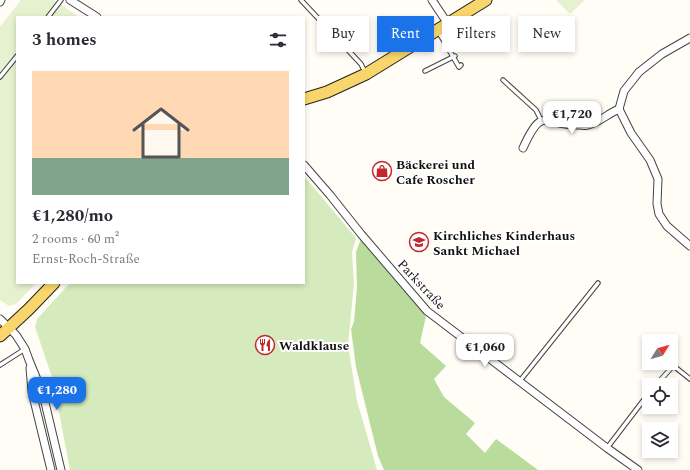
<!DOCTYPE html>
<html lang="en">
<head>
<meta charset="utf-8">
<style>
  body { margin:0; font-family:Spectral,serif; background:#f7f7f7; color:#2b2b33; height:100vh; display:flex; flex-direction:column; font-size:15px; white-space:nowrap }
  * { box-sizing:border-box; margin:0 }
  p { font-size:13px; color:#7c7c81 }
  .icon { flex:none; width:22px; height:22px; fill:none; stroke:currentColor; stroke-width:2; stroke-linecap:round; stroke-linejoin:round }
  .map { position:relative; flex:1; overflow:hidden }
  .drawer { position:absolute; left:16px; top:16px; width:289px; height:268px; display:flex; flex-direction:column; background:#fff; border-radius:0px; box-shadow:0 2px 6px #0003 }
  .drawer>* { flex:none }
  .banner { position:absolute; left:317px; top:16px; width:313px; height:36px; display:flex; gap:8px }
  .needle { width:26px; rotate:53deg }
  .tools { position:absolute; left:642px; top:334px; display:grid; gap:8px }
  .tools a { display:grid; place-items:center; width:36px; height:36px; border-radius:0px; background:#fff; box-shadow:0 2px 6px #0003; font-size:20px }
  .price { position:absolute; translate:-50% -34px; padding:0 9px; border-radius:8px; background:#fff; color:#222; font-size:13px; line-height:26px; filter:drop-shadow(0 1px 2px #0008) }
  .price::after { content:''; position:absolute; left:50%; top:24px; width:12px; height:9px; margin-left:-6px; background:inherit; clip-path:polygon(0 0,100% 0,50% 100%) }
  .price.on { background:#1a73e8; color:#fff }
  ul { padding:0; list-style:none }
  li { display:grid; align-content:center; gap:8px; height:212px; padding:0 16px }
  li+li { border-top:1px solid #e1e1e2 }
  li span { display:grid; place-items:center; height:124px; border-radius:0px; color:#555 }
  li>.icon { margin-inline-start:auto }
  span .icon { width:72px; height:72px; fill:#fffc; stroke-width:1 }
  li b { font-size:17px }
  h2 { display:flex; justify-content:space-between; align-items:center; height:48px; padding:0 16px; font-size:17px }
  .tag { padding:0 14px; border-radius:0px; background:#fff; box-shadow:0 2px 6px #0003; font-size:14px; line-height:36px }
  .tag.on { background:#1a73e8; color:#fff }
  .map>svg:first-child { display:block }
  .green { fill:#d5ebbd }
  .forest { fill:#b9dc9c }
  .pitch { fill:#e6f2cf }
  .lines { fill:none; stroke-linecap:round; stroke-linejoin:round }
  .lane-casing { stroke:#444; stroke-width:5.5 }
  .street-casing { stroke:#444; stroke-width:9 }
  .primary-casing { stroke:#222; stroke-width:13 }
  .lane { stroke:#fff; stroke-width:3.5 }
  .street { stroke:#fff; stroke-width:7 }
  .primary { stroke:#f9d66b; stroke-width:11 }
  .labels { text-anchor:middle; stroke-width:4; stroke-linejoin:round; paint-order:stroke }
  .poi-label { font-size:13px; font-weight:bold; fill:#111; stroke:#fff; text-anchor:start }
  .street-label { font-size:13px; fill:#111; stroke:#fff }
</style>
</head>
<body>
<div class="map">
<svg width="690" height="470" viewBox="0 0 690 470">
  <rect width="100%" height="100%" fill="#fffdf5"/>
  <path class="green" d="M304,176L356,238L352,252L354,284L348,345L357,401L377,470H70L53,380L35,327L37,319L70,283H304Z"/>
  <path class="forest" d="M361,239L426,316L420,343L446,366L434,379L444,397L475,423L466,434L485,453L496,439L538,470H384L378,456L356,367L351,329L354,322L357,287L356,252Z"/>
  <g class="pitch">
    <path d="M21,0H54L79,17H17V283H36L16,304L9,306L0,300V27Z"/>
    <path d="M556,0H583L584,1L570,14Z"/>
  </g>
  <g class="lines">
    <defs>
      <g id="lane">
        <path d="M301,0L361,64L365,72"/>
        <path d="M48,17L61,0"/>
        <path d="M438,31L459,67L461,65"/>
        <path d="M447,47L474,30L480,31L490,47L487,49"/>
        <path d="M425,71L455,56"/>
        <path d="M0,77L17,56"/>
        <path d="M503,80L536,110L541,120"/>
        <path d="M670,363L690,379"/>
        <path d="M0,365L25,349"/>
        <path d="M519,382L598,283"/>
        <path d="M656,385L673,366"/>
        <path d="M607,448L649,393"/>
      </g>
      <g id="street">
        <path d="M70,0L97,17"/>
        <path d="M432,0L448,24"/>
        <path d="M0,2L1,0"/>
        <path d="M690,38L662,54L639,72L624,91L619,109L631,133L650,160L658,179L657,204L659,214L667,226L690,246"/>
        <path d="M523,148C543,104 544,126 579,125C582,125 586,126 588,125C598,123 609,113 619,109"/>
        <path d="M304,165L330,195L361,234L427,311L607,448L638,470"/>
        <path d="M0,319L16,335L25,349L29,360L43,394L61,470"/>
        <path d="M30,368L32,392L51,470"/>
      </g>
      <g id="primary">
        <path d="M304,99L327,92L366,74L486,0"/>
        <path d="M0,336L29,309L54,283"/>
      </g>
    </defs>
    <use href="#lane" class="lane-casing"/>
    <use href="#street" class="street-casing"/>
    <use href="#primary" class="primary-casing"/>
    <use href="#lane" class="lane"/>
    <use href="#street" class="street"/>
    <use href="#primary" class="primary"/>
  </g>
  <defs>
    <symbol id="shop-ring" viewBox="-11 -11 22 22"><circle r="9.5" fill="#fff" stroke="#c4262e" stroke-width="1.5"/><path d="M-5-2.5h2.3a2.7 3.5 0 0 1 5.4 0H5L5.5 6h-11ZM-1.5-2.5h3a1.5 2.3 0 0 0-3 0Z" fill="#c4262e"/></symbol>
    <symbol id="school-ring" viewBox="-11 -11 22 22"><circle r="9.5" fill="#fff" stroke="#c4262e" stroke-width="1.5"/><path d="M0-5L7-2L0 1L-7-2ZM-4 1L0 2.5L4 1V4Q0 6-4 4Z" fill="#c4262e"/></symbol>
    <symbol id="restaurant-ring" viewBox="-11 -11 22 22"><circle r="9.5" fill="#fff" stroke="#c4262e" stroke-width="1.5"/><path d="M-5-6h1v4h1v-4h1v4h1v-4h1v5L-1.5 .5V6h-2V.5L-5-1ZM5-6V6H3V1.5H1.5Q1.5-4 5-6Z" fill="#c4262e"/></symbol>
  </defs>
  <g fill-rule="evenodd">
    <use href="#shop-ring" x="371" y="160" width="22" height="22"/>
    <use href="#school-ring" x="408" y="231" width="22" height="22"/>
    <use href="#restaurant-ring" x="254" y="334" width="22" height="22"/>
  </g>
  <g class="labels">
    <g class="poi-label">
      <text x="396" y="169">Bäckerei und<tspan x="396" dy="15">Cafe Roscher</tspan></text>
      <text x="433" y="240">Kirchliches Kinderhaus<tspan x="433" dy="15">Sankt Michael</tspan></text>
      <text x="279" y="350">Waldklause</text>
    </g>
    <g class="street-label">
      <text transform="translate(422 284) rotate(47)" y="5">Parkstraße</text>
    </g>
  </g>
</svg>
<div class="tools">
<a><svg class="needle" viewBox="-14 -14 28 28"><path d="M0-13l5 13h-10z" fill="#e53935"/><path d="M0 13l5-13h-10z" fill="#7c7c81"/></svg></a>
<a><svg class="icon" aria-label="locate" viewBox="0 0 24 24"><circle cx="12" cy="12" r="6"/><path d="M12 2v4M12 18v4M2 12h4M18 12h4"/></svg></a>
<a><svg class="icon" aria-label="layers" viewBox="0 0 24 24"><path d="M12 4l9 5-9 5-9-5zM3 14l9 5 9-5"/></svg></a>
</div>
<b class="price" style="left:572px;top:135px">€1,720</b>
<b class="price" style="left:485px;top:368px">€1,060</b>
<b class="price on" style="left:57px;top:411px">€1,280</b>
<div class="banner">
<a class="tag">Buy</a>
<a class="tag on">Rent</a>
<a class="tag">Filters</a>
<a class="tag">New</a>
</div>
<section class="drawer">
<h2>3 homes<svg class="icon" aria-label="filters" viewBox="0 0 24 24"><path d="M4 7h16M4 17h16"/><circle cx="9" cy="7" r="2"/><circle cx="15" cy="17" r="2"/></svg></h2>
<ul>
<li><span style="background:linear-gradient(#ffd9b3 70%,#7fa58c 0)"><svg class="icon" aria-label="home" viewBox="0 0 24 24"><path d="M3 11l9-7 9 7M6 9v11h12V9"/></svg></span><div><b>€1,280/mo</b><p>2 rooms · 60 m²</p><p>Ernst-Roch-Straße</p></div></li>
</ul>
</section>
</div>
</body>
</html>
